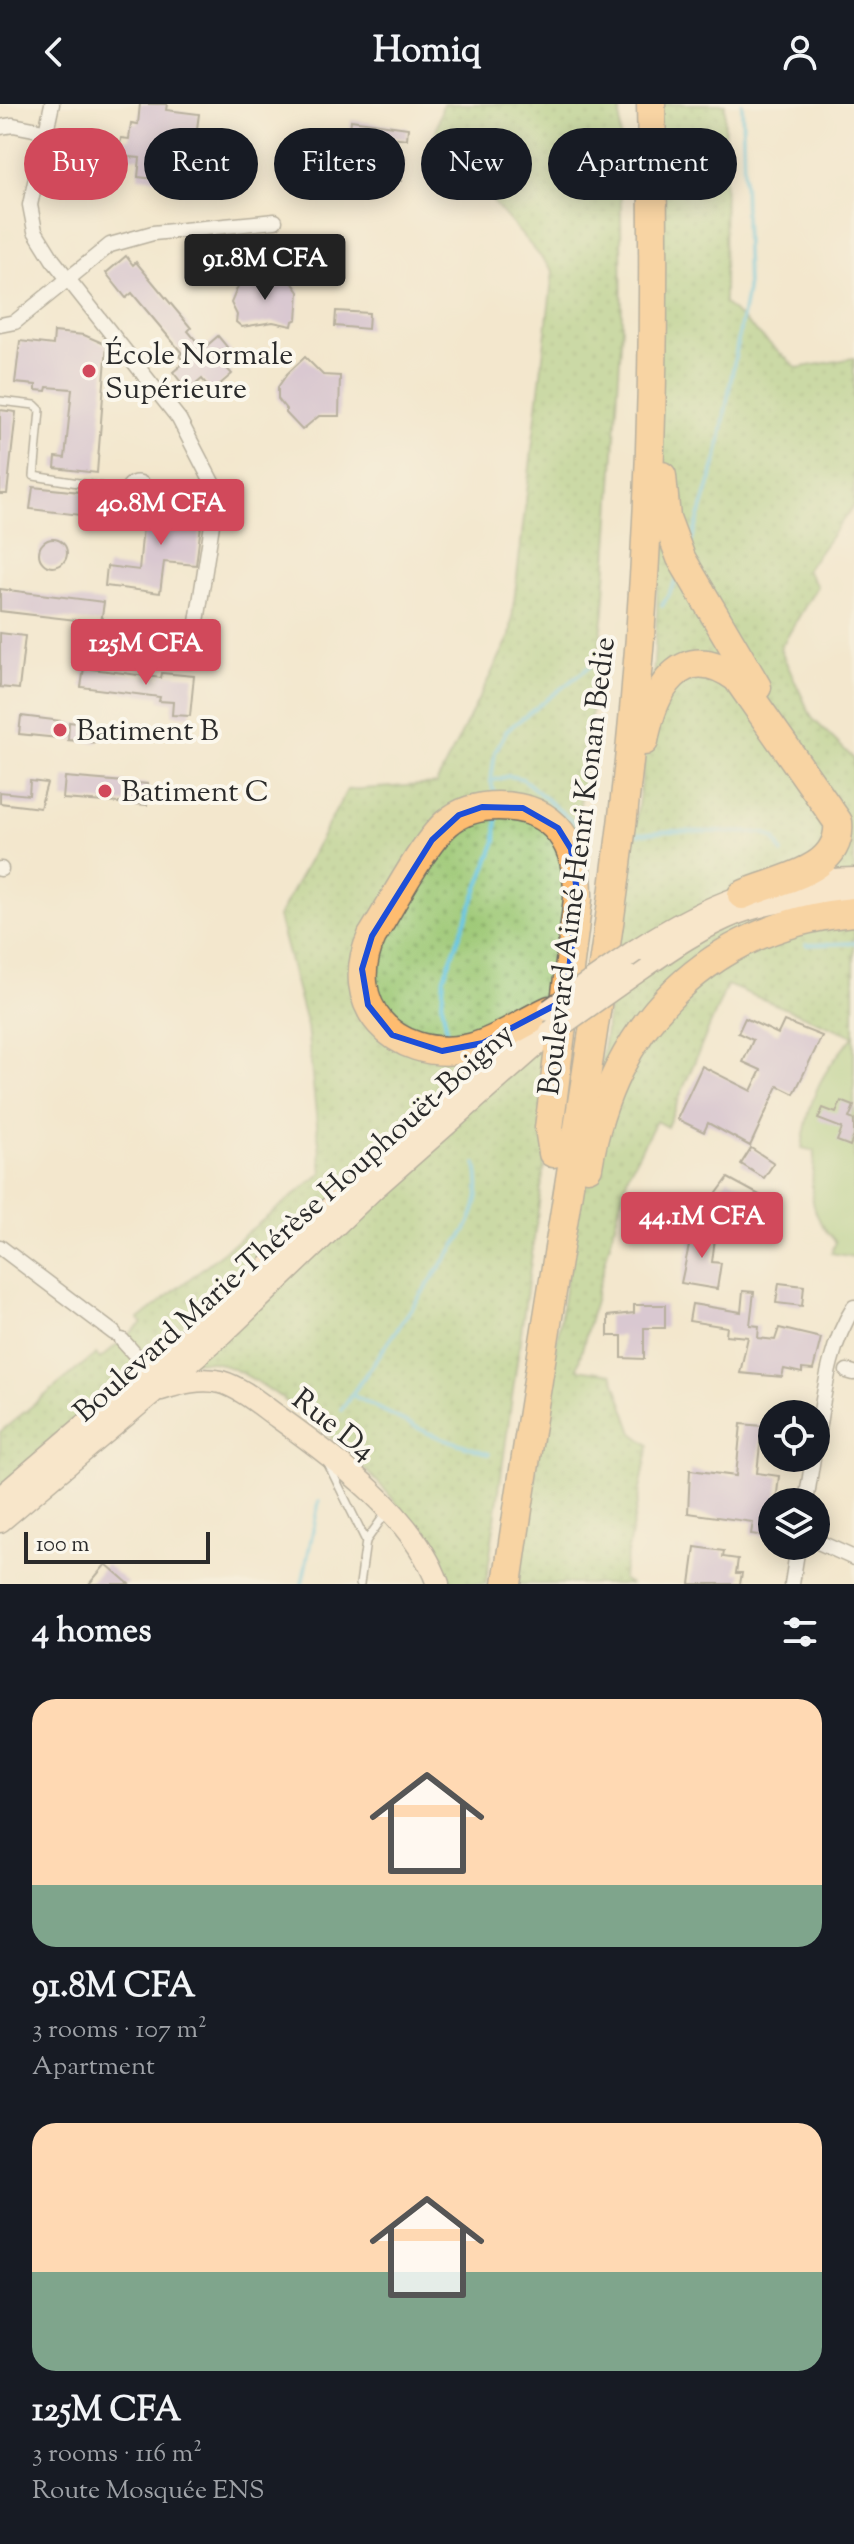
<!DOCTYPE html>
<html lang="en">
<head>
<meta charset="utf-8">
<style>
  body { margin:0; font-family:"Sorts Mill Goudy",serif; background:#242831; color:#f1f3f6; height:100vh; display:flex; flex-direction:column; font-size:30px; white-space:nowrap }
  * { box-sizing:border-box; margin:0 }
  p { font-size:26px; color:#9ea1a6 }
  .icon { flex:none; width:44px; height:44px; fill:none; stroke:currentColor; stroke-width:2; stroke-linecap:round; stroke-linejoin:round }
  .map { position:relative; height:1480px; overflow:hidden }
  .panel { display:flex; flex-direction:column; background:#171b24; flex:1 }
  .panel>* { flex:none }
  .hud { position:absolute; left:24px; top:24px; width:806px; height:72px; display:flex; gap:16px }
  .tools { position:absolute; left:758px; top:1296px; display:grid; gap:16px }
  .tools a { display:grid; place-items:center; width:72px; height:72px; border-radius:50%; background:#171b24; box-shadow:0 4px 20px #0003; font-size:40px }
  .scale { position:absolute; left:24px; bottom:20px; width:186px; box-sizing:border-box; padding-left:8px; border:4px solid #2b2b2b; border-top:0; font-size:22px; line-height:28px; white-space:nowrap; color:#2b2b2b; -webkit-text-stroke:6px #fbf7ec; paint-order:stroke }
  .price { position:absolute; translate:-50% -68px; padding:0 18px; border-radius:8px; background:#d1495b; color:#fff; font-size:26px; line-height:52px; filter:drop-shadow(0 2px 4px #0008) }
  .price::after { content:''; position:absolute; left:50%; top:48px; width:24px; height:18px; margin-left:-12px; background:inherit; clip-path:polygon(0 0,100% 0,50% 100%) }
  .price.selected { background:#222; color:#fff }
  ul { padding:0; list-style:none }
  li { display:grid; align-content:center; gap:16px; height:424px; padding:0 32px }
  li span { display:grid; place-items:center; height:248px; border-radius:24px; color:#555 }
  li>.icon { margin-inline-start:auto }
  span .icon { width:144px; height:144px; fill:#fffc; stroke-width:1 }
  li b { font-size:34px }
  h2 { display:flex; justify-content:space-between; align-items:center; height:96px; padding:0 32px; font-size:34px }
  .pill { padding:0 28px; border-radius:36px; background:#171b24; box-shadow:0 4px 20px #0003; font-size:28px; line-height:72px }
  .pill.selected { background:#d1495b; color:#fff }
  header { display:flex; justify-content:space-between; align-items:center; height:104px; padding:0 32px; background:#171b24; font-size:36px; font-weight:800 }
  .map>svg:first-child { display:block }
  .grass { fill:url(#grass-dots); stroke:#647a50; stroke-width:2 }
  .green { fill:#9cc874; stroke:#647a50; stroke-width:2 }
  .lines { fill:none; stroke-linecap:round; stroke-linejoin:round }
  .stream { stroke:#63c4e1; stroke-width:4 }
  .building { fill:#bba2d4 }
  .service-casing { stroke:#716d64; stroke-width:10 }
  .minor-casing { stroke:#716d64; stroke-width:17 }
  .secondary-casing { stroke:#716d64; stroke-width:25 }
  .motorway-casing { stroke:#716d64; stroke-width:31 }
  .service { stroke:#fff; stroke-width:7 }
  .minor { stroke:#fff; stroke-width:14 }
  .secondary { stroke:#ffe4c6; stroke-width:22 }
  .motorway { stroke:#febc70; stroke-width:28 }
  .secondary-bridge-casing { stroke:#716d64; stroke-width:25; stroke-linecap:butt }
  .secondary-bridge { stroke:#ffe4c6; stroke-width:22 }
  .marked { fill:none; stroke:#1d4ed8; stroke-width:6; stroke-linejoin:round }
  .poi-dot { fill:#d1495b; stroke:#fbf7ec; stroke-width:3 }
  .labels { text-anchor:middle; stroke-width:8; stroke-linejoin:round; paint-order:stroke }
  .poi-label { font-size:30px; fill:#2b2b2b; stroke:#fbf7ec; text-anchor:start }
  .street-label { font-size:30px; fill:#2b2b2b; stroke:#fbf7ec }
</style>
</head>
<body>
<header><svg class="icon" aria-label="back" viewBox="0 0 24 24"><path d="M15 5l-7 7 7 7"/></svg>Homiq<svg class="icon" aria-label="person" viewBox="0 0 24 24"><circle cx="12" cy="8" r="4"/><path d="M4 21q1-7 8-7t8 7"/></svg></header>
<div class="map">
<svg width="854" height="1480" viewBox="0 0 854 1480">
  <defs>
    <pattern id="grass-dots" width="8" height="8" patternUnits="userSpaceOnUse" patternTransform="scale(2)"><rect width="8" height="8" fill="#9cc874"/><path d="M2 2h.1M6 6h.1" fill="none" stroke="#7fa35f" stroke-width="1.8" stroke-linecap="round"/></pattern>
  </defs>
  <rect width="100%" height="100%" fill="#fbf7ec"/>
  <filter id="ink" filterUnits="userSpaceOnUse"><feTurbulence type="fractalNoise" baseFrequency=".0125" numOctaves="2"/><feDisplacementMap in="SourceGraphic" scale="16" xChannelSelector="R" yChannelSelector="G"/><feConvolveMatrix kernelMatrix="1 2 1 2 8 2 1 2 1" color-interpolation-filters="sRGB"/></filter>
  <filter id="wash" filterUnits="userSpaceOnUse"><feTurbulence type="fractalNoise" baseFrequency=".006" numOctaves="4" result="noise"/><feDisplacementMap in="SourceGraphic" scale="32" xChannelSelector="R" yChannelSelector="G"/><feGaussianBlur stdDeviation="1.8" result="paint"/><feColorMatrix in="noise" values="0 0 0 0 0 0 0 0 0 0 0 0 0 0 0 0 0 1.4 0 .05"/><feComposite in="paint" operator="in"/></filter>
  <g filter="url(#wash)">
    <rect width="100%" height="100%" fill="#f3e7cd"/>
    <g class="grass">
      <path d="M443,0H620L622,223L604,507L566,813L547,1042L486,1480H444C432,1458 421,1436 408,1415C378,1369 266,1268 212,1258C204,1256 195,1258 187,1258L0,1405V1328L96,1250L100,1255L142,1219L139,1215L322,1069L307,923L278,813L347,686L436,680L510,532L553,167L435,31Z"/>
      <path d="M656,0H725L724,199L797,264L854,254V401L806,466L817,482L780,545L812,614L854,655V932L727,881L667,1023L656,1017L628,1070L577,1265L612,1270L633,1329L649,1341L622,1475L630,1480H518L604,939L651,611L657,508Z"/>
    </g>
    <path class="green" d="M854,932V1153L831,1149L836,1138C806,1108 811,1087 815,1047L802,1044C809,994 820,969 854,932Z"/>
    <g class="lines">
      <g class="stream">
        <path d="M690,443L717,354L747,186L742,0"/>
        <path d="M662,502L678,473"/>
        <path d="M491,677L509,672L523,675L582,726"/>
        <path d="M495,694L491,677L495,648L507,626L601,554"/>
        <path d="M638,730L670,727L764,729L775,735L782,749"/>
        <path d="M806,841L854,839"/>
        <path d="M447,927L442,900L444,873L496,737L497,712"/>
        <path d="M352,1291L428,1329L489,1350"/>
        <path d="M341,1306L466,1126C478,1103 481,1085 476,1060"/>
        <path d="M302,1480L319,1397"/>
      </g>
    </g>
    <g id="blocks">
      <g class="building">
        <path d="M140,0H167L166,6L199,10L196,32L197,37L202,38L200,51L176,48L173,77L138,73L140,54L119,52L121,34L129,35L131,19L138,20Z"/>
        <path d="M351,16L408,24L407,35L390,33L388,55H405L401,77L364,74L363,87H350V73H346Z"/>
        <path d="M126,152L133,161L136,158L191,224L188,227L203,245L218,232L232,249L221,258L232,270L212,287L202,275L188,287L173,268L185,258L179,252L182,249L132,189L126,194L106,169Z"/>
        <path d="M244,168L272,177L292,178L299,188L297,215L293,217L292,222L273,218L242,223L236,218L237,211L231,199Z"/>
        <path d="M336,207L369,209L368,225L335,222Z"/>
        <path d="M54,228L84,231L107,241L97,369L55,364L56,353L65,354L72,285L47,283L46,287L36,286V281L15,279L20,237L53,241Z"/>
        <path d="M305,253L323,271L340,272L339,312H319L302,326L286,309V305L278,295V283L287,270Z"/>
        <path d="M0,306L16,308L7,390H0Z"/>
        <path d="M33,383L108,391L105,414L30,405Z"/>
        <path d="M145,400L203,405L196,461L164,458L160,489L105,482L107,462L139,466Z"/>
        <circle cx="53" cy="449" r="14"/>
        <path d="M0,485L104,498L101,519L0,507Z"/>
        <path d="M98,523L130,525L128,543L97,541Z"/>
        <path d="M0,529L25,532L19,585L0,583Z"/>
        <path d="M84,564L161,574L162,569L194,572L190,612L172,611L173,598L159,597L160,593L81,583Z"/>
        <path d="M21,612L62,617L58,634L19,630Z"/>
        <path d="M69,618L100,622L98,639L68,636Z"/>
        <path d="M65,673L148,680L147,701L63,695Z"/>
        <path d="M30,677L47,679L40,704L0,699V688L29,691Z"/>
        <path d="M745,914L778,930L784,917L822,932L794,990L778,982L750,1042L708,1019L704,1028L677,1015L702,962L751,987L761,966L743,958L753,936L738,929Z"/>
        <path d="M841,997L854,1002L849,1014L854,1016V1032L850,1042L837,1037L842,1024L818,1015L823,1004L836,1009Z"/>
        <path d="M751,1044L774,1059L764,1074L741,1060Z"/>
        <path d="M728,1074L765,1094L756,1101L737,1093L721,1116L704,1107Z"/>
        <path d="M693,1123L716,1127L712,1158L721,1159L717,1185L681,1179Z"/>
        <path d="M779,1179L804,1182L802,1202L776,1199Z"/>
        <path d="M743,1187L754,1188L750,1221L759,1222L758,1234L775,1236L779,1224L821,1234L813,1266L802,1265V1269L784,1265L782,1273L740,1269L748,1233L726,1231L727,1223L689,1217L692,1200L741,1208Z"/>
        <path d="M634,1201H665V1224H644V1255L622,1254V1232H608V1212L634,1209Z"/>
        <path d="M741,1320L762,1322L757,1369L779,1372L776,1398H772V1433L751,1430L753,1418L688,1409L690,1366L736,1372Z"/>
        <path d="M695,1443L724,1447L723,1453L738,1455L736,1469H742L740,1480H690Z"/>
        <path d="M106,1460L129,1480H89Z"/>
      </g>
    </g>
  </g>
  <g filter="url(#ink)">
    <use href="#blocks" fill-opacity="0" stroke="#716d64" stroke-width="2"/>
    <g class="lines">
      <defs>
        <g id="service">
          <path d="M0,297L35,301L40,306L34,372L123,386"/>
          <circle cx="137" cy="388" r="13"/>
          <path d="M328,1360L366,1437L360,1480"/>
          <path d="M366,1437L386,1409"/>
        </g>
        <g id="minor">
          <path d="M52,0L30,101L35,127L53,156L179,315L217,388L191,557L88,552"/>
          <path d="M0,23L13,21L44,27"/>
          <path d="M0,221L15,218L110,141L153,129L275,117"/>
          <path d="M0,765H1"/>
          <path d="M0,1143L114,1229"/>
          <path d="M122,1236L149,1266"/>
          <path d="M847,1267L854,1269"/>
          <path d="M816,1339C824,1292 828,1243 854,1203"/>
          <path d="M806,1398L813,1354"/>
          <path d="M816,1437L854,1454"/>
          <path d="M792,1480L798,1442"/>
        </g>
        <g id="secondary">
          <path d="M635,847C711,798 763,778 854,775"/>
          <path d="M629,873C664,849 698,824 737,809C774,795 815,793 854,792"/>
          <path d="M161,1285C180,1279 201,1273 221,1278C242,1284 261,1301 278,1313C335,1354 414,1412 438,1480"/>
          <path d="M0,1394L255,1176L394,1043L522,930"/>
          <path d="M0,1417L223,1229L374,1084L551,928"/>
        </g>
        <g id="motorway">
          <path d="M662,372L666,414L681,454L757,583"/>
          <path d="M644,637C653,587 681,533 737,574L838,718C843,768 777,775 742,791"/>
          <path d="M550,906C523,918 494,940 465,945C395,957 340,901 372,832C391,802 422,741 447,719C461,707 479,702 498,702C557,702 579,742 578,795L549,1024L553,1049"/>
          <path d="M588,1063C611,921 709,821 854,808"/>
          <path d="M507,1480C540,1248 582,1017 614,784C649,525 658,261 651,0"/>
        </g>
      </defs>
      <use href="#service" class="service-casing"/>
      <use href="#minor" class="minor-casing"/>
      <use href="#secondary" class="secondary-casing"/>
      <use href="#motorway" class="motorway-casing"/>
      <use href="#service" class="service"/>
      <use href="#minor" class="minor"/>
      <use href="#secondary" class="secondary"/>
      <use href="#motorway" class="motorway"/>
      <defs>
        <g id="secondary-bridge">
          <path d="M550,906L635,847"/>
          <path d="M551,928L629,873"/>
        </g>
      </defs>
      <use href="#secondary-bridge" class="secondary-bridge-casing"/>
      <use href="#secondary-bridge" class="secondary-bridge"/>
    </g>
  </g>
  <path d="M0 0H854V1480H0ZM482,703L523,704L558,724L571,745L578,795L565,896L483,939L442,947L392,931L368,901L362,865L372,832L432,736L459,711Z" fill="#f3e7cd" fill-opacity=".55" fill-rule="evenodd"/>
  <path class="marked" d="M482,703L523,704L558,724L571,745L578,795L565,896L483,939L442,947L392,931L368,901L362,865L372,832L432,736L459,711Z"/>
  <g class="poi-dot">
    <circle cx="89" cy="267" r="8"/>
    <circle cx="60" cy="626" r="8"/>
    <circle cx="105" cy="687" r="8"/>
  </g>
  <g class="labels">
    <g class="poi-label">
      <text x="105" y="260">École Normale<tspan x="105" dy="34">Supérieure</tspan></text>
      <text x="76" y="636">Batiment B</text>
      <text x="121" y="697">Batiment C</text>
    </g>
    <g class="street-label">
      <text transform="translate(576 762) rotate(-83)" y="10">Boulevard Aimé Henri Konan Bedie</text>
      <text transform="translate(293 1118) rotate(-42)" y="10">Boulevard Marie-Thérèse Houphouët-Boigny</text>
      <text transform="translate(334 1320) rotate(38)" y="10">Rue D4</text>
    </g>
  </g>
</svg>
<div class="tools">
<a><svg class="icon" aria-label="locate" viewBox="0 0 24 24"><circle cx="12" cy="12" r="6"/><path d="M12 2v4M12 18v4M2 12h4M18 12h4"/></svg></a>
<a><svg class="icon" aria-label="layers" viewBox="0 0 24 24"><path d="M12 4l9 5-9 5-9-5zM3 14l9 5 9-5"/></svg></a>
</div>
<div class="scale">100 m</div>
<b class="price selected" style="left:265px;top:198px">91.8M CFA</b>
<b class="price" style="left:161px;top:443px">40.8M CFA</b>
<b class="price" style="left:146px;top:583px">125M CFA</b>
<b class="price" style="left:702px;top:1156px">44.1M CFA</b>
<div class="hud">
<a class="pill selected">Buy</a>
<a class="pill">Rent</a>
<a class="pill">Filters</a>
<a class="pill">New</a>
<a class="pill">Apartment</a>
</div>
</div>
<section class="panel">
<h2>4 homes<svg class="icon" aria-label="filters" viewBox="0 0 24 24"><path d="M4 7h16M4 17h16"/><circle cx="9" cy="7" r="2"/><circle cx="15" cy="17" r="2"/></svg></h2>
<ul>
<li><span style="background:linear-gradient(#ffd9b3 75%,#7fa58c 0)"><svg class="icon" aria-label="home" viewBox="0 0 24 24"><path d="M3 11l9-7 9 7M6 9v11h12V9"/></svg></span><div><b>91.8M CFA</b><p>3 rooms · 107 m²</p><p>Apartment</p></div></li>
<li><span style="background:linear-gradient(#ffd9b3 60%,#7fa58c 0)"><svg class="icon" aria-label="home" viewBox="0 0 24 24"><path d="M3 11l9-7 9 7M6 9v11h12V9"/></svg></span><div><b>125M CFA</b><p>3 rooms · 116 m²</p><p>Route Mosquée ENS</p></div></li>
</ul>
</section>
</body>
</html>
